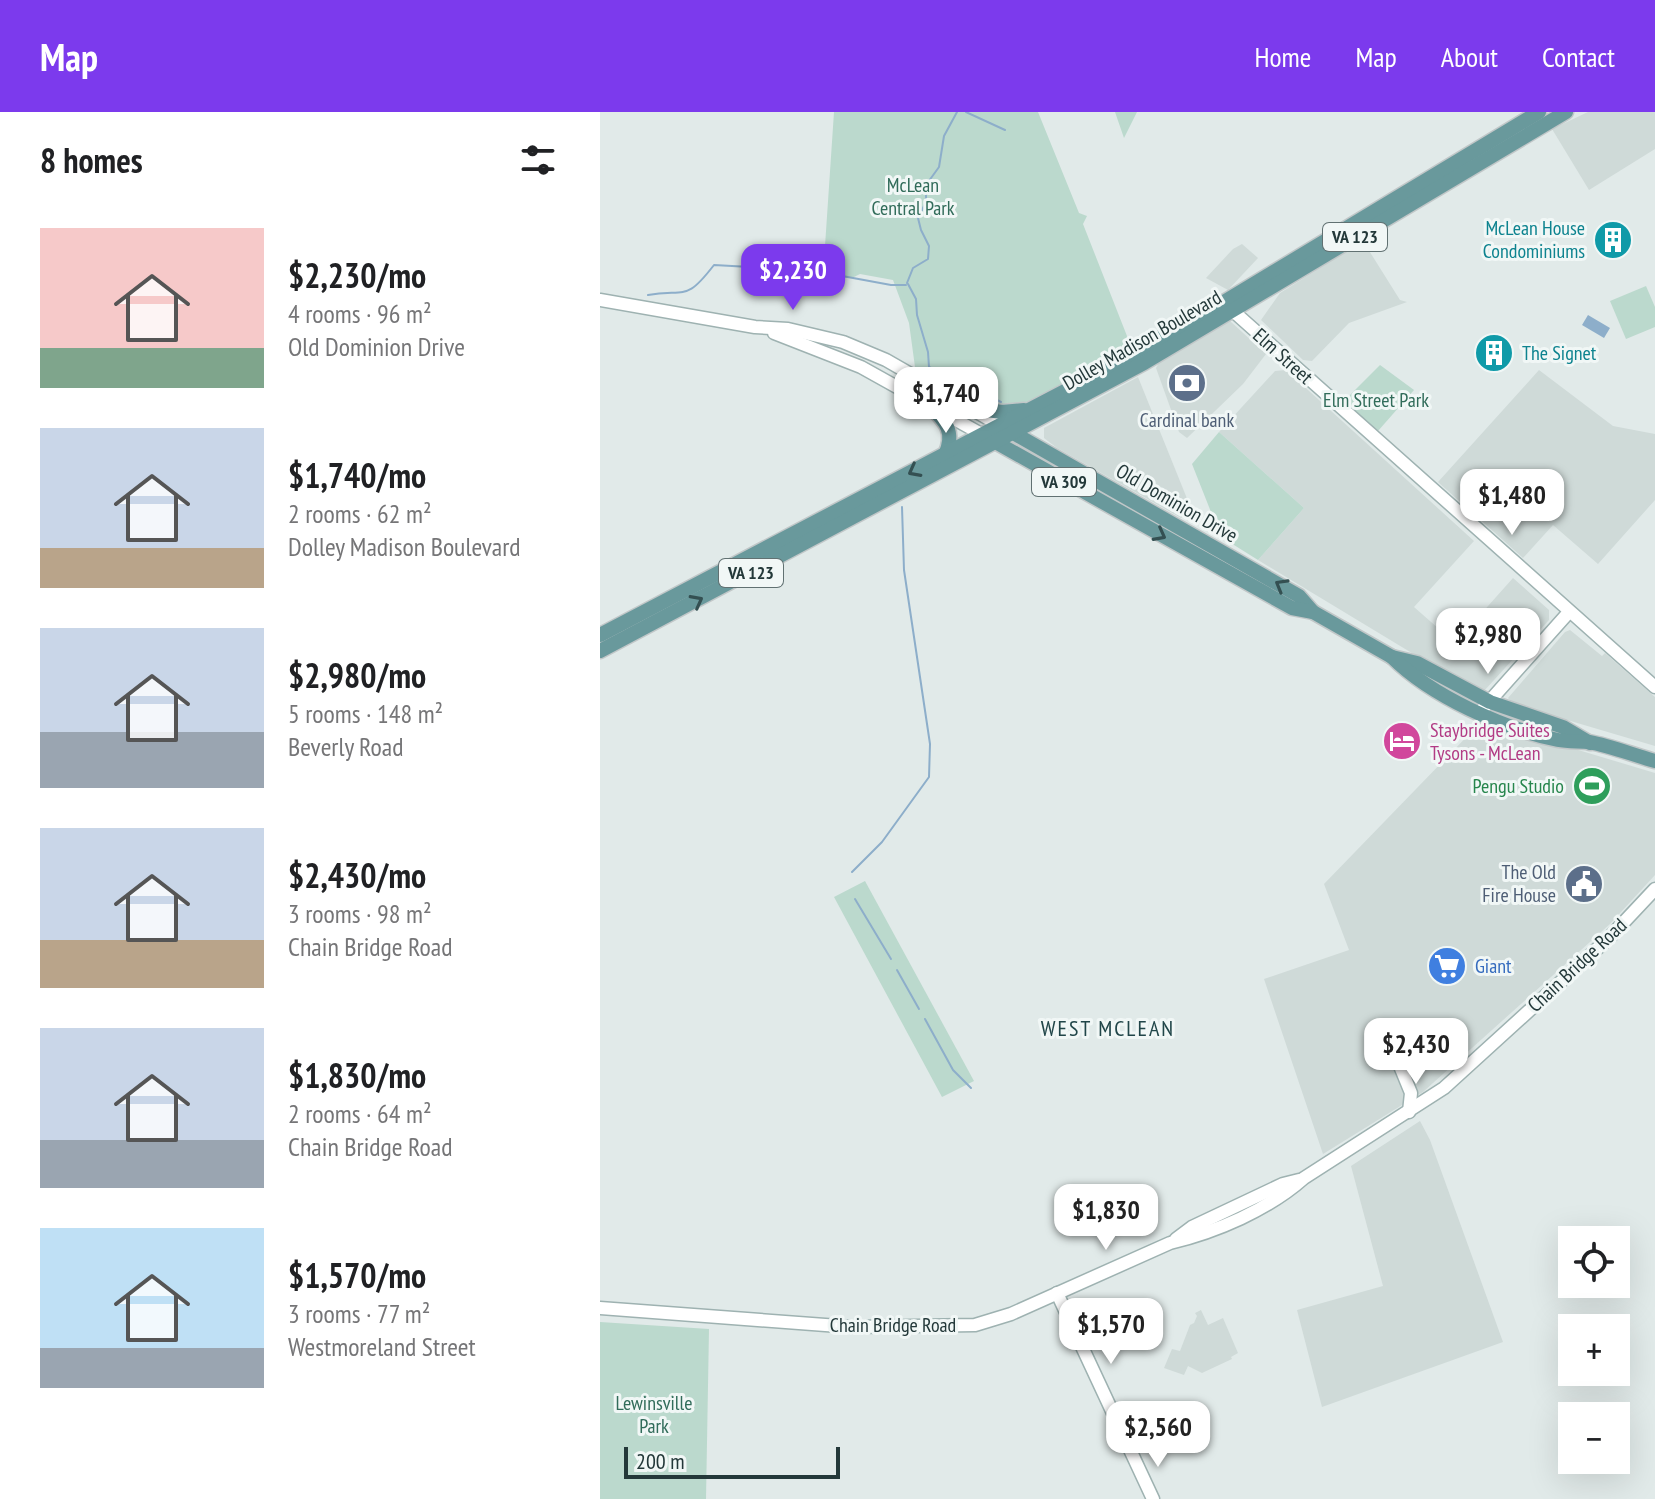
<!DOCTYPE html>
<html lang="en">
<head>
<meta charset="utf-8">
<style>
  body { margin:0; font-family:"PT Sans Narrow",sans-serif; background:#f2f2f2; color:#202124; height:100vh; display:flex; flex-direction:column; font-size:30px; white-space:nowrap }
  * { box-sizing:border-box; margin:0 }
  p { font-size:26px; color:#757577 }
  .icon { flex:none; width:44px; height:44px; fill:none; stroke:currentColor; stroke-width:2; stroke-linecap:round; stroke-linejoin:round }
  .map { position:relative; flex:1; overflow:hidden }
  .drawer { display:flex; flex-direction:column; background:#fff; width:600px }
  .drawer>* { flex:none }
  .tools { position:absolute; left:958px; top:1114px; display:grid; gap:16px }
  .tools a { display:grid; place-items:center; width:72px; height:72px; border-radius:0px; background:#fff; box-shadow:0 8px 32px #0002; font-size:40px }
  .scale { position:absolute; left:24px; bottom:20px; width:216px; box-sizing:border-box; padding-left:8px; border:4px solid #233839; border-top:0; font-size:22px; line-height:28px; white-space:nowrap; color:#233839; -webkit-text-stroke:6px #f1f7f6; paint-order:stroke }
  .price { position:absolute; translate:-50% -68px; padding:0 18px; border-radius:16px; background:#fff; color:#222; font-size:26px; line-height:52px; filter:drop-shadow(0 2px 4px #0008) }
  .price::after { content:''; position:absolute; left:50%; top:48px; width:24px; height:18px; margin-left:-12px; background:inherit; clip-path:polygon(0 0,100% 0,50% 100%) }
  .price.selected { background:#7c3aed; color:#fff }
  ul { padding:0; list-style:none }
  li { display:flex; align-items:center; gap:24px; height:200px; padding:0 40px }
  li span { display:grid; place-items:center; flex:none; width:224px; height:160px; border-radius:0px; color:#555 }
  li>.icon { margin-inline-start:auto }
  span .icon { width:96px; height:96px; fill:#fffc; stroke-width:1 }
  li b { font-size:34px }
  h2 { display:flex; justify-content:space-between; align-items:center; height:96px; padding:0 40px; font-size:34px }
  header { display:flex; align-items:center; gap:48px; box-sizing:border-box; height:112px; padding:0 40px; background:#7c3aed; color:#fff }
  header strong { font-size:38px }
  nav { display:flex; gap:44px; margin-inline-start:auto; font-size:28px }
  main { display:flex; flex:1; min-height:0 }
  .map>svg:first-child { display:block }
  .built { fill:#cfdad8 }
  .green { fill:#bbd9cd }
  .water { fill:#8daeca }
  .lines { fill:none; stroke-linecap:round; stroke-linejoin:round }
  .stream { stroke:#8daeca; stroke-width:2 }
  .secondary-casing { stroke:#9eb2b1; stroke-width:15 }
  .primary-casing { stroke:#c1c7c8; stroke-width:17 }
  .secondary { stroke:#fff; stroke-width:12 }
  .primary { stroke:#69999c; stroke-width:14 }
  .oneway { stroke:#345052 }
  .labels { text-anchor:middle; stroke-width:6; stroke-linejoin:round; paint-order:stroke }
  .shield { fill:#f1f7f6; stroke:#617172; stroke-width:2 }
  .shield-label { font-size:18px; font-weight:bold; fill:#233839 }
  .park-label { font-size:20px; fill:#316c5a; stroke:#f1f7f6 }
  .culture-label { font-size:20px; fill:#0d838f; stroke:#f1f7f6; text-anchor:end }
  .street-label { font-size:20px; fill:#233839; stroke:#f1f7f6 }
  .service-label { font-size:20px; fill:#4e5e75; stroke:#f1f7f6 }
  .hotel-label { font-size:20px; fill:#b23c85; stroke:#f1f7f6; text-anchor:start }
  .leisure-label { font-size:20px; fill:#27864d; stroke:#f1f7f6; text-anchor:end }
  .shop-label { font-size:20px; fill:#366cbe; stroke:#f1f7f6; text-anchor:start }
  .neighbourhood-label { font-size:22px; letter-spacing:2px; fill:#214649; stroke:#f1f7f6 }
</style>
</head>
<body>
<header>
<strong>Map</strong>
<nav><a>Home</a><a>Map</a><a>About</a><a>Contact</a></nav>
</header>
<main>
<section class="drawer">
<h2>8 homes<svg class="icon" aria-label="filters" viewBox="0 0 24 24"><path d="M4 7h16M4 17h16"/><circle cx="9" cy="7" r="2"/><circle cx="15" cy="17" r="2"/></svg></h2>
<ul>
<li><span style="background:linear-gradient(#f6c9c9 75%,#7fa58c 0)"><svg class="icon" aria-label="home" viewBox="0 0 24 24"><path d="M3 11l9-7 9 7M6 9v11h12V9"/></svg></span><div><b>$2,230/mo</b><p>4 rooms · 96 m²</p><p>Old Dominion Drive</p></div></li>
<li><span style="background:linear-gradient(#c9d6e8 75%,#b9a48a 0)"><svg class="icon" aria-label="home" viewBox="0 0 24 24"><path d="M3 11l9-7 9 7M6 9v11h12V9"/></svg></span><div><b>$1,740/mo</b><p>2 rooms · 62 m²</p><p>Dolley Madison Boulevard</p></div></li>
<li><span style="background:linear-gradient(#c9d6e8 65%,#9aa5b1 0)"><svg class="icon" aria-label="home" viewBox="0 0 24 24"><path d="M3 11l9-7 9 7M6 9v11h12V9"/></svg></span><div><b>$2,980/mo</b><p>5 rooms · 148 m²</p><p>Beverly Road</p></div></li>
<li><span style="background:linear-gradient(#c9d6e8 70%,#b9a48a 0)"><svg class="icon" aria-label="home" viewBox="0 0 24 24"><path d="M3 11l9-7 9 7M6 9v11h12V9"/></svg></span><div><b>$2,430/mo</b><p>3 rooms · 98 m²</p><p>Chain Bridge Road</p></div></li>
<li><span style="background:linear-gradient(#c9d6e8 70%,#9aa5b1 0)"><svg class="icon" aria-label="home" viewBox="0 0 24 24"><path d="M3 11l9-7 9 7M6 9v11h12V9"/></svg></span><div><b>$1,830/mo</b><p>2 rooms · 64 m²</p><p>Chain Bridge Road</p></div></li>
<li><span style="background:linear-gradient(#bfe0f5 75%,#9aa5b1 0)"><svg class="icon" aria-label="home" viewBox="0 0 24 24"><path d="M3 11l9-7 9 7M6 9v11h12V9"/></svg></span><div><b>$1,570/mo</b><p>3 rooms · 77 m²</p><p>Westmoreland Street</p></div></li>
</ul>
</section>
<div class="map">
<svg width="1055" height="1387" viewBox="0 0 1055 1387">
  <rect width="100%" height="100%" fill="#e1eae9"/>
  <g class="built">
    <path d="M988,0H1055V37L989,78L952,17Z"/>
    <path d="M763,129L800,188L807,190L749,211L712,249L703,248L661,208L680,181Z"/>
    <path d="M642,132L658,146L628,178L606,166L633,137Z"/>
    <path d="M630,209L666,242L643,272L587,326L579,320L556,256L561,247L584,231Z"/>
    <path d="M686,258L874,429L814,495L855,531L913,466L949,498V508L884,579L830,552L658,448L704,396L619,320L675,259Z"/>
    <path d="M939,258L1013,314L1055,322V388L998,452L953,413L923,446L838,370Z"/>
    <path d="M538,265L588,389L587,402L581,406L457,336L444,326V316Z"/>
    <path d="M970,518L1002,544L1005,541L1055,585V634L913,592L908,586L965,520Z"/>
    <path d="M885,610L1055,661V763L1010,812L823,980L723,1042L664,867L749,838L724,772L878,613Z"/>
    <path d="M820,1009L830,1028L903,1230L722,1295L697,1198L783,1174L751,1054Z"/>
    <path d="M601,1198L608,1213L623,1206L638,1241L631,1245L632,1247L602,1261L588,1254L584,1263L564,1256L572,1237L580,1239L590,1213L594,1211L597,1204L595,1201Z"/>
  </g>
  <g class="green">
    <path d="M234,0H438L479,101L487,104L483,112L527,224L526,237L494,252L497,257C459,276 419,305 374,290C352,283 335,267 315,255L309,211L293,168L260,162L252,166L223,164Z"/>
    <path d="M515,0H537L524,26Z"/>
    <path d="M1046,174L1055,195V215L1026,227L1010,189Z"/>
    <path d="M780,253L814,278L778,319L743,290Z"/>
    <path d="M619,320L704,396L658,448L618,423L606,406L611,400L592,352Z"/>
    <path d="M265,769L374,969L342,985L234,785Z"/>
    <path d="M0,1210L109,1217L106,1387H0Z"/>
  </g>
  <path class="water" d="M988,203L1010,216L1004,226L982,213Z"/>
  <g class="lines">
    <g class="stream">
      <path d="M366,0L405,18"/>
      <path d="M169,157L226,161L291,173H306"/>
      <path d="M307,171L313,156L328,147L329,134L321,118L318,106L326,90V73L339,55L344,24L357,0"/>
      <path d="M308,172L316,187L317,203L328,240L329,255L401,290"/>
      <path d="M48,183C88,177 86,189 114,153L150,155"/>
      <path d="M252,760L282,730L329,665L330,632L304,458L302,395"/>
      <path d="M255,787L291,847"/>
      <path d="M297,858L319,897"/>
      <path d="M325,907L353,958L371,976"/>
    </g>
    <defs>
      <g id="secondary">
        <path d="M0,188L155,215L188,217L243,230L286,248L401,314"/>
        <path d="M633,199L1055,575"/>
        <path d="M174,221L261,255L383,323"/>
        <path d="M879,601L969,500"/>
        <path d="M793,937L811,981L809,1000"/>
        <path d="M576,1127L592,1115L683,1072L699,1068"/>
        <path d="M457,1181L553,1387"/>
        <path d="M0,1196L252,1215L375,1213L411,1202L570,1131C616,1120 668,1098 704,1066L844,976L1009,826L1055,777"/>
      </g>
      <g id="primary">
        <path d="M328,292C345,309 356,319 345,343"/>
        <path d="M371,296L402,300L424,298"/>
        <path d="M408,318L699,484L713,500"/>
        <path d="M390,327L692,496L713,500L792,545L817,551L890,590L963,615L990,631"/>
        <path d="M0,523L488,267L604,202L939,0"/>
        <path d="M0,539L544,251L966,0"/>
        <path d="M792,545C831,584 904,617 958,628C968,630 979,629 989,630C1011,634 1033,643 1055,649"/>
      </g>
    </defs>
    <use href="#secondary" class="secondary-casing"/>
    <use href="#primary" class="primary-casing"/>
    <use href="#secondary" class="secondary"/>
    <use href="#primary" class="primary"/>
  </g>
  <defs><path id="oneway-chevron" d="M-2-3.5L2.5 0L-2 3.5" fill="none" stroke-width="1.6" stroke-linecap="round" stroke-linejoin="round" transform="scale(2)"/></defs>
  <g class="oneway">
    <use href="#oneway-chevron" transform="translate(314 359) rotate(152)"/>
    <use href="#oneway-chevron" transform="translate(560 423) rotate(28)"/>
    <use href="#oneway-chevron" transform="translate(681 473) rotate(-150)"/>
    <use href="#oneway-chevron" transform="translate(97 489) rotate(-28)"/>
  </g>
  <defs>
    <symbol id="building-disc" viewBox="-11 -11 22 22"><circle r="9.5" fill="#0f9aa8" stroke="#f1f7f6"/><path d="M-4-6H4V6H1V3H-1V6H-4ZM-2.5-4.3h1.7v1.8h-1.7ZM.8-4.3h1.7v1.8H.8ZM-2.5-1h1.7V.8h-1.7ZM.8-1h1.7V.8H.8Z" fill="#fff"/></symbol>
    <symbol id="bank-disc" viewBox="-11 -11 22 22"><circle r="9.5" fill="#5c6f8a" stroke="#f1f7f6"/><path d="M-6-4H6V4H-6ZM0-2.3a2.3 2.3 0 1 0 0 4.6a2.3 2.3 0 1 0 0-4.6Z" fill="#fff"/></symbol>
    <symbol id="hotel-disc" viewBox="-11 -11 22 22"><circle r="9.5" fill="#d1479c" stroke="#f1f7f6"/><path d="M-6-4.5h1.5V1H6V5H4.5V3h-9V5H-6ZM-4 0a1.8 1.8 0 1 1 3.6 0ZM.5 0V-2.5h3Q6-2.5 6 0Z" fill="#fff"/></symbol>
    <symbol id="stadium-disc" viewBox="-11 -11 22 22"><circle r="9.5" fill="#2e9e5b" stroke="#f1f7f6"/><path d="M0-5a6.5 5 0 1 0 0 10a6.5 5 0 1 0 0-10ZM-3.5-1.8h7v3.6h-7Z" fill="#fff"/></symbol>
    <symbol id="civic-disc" viewBox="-11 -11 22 22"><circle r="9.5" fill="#5c6f8a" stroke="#f1f7f6"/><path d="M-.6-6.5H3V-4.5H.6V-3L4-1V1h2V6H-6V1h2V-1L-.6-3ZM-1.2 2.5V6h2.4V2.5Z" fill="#fff"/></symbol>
    <symbol id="supermarket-disc" viewBox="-11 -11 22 22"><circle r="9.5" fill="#3f7fe0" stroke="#f1f7f6"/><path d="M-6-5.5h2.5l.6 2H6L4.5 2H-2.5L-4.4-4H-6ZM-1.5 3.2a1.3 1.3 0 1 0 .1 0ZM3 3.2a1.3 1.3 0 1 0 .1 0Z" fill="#fff"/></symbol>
  </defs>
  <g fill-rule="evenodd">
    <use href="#building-disc" x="991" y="106" width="44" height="44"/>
    <use href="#building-disc" x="872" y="219" width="44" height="44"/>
    <use href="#bank-disc" x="565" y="249" width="44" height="44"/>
    <use href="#hotel-disc" x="780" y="607" width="44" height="44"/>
    <use href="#stadium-disc" x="970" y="652" width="44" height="44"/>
    <use href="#civic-disc" x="962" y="750" width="44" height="44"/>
    <use href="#supermarket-disc" x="825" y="832" width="44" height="44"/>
  </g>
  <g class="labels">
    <g class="shield">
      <rect x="723" y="111" width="64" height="28" rx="6"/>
      <rect x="432" y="356" width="64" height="28" rx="6"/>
      <rect x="119" y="447" width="64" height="28" rx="6"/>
    </g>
    <g class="shield-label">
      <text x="755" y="131">VA 123</text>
      <text x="464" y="376">VA 309</text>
      <text x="151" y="467">VA 123</text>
    </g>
    <g class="park-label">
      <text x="313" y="80">McLean<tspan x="313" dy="23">Central Park</tspan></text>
      <text x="776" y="295">Elm Street Park</text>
      <text x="54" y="1298">Lewinsville<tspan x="54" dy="23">Park</tspan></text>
    </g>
    <g class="culture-label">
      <text x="985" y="123">McLean House<tspan x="985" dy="23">Condominiums</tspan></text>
      <text x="922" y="248" text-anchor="start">The Signet</text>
    </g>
    <g class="street-label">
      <text transform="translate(542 228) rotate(-30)" y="7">Dolley Madison Boulevard</text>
      <text transform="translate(683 244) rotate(42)" y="7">Elm Street</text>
      <text transform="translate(577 391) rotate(30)" y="7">Old Dominion Drive</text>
      <text transform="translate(977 853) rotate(-43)" y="7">Chain Bridge Road</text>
      <text x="293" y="1220">Chain Bridge Road</text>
    </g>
    <g class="service-label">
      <text x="587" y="315">Cardinal bank</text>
      <text x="956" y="767" text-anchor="end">The Old<tspan x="956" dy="23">Fire House</tspan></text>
    </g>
    <g class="hotel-label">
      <text x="830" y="625">Staybridge Suites<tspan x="830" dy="23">Tysons - McLean</tspan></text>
    </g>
    <g class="leisure-label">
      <text x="964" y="681">Pengu Studio</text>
    </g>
    <g class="shop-label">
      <text x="875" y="861">Giant</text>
    </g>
    <g class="neighbourhood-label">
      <text x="508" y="924">WEST MCLEAN</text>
    </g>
  </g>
</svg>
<div class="tools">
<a><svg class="icon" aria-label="locate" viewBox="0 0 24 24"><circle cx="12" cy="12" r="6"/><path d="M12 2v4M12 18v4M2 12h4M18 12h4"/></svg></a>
<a>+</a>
<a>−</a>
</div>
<div class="scale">200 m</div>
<b class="price selected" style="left:193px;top:200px">$2,230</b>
<b class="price" style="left:346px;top:323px">$1,740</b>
<b class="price" style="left:912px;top:425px">$1,480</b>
<b class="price" style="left:888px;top:564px">$2,980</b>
<b class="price" style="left:816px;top:974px">$2,430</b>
<b class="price" style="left:506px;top:1140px">$1,830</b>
<b class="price" style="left:511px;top:1254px">$1,570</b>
<b class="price" style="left:558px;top:1357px">$2,560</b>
</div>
</main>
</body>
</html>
